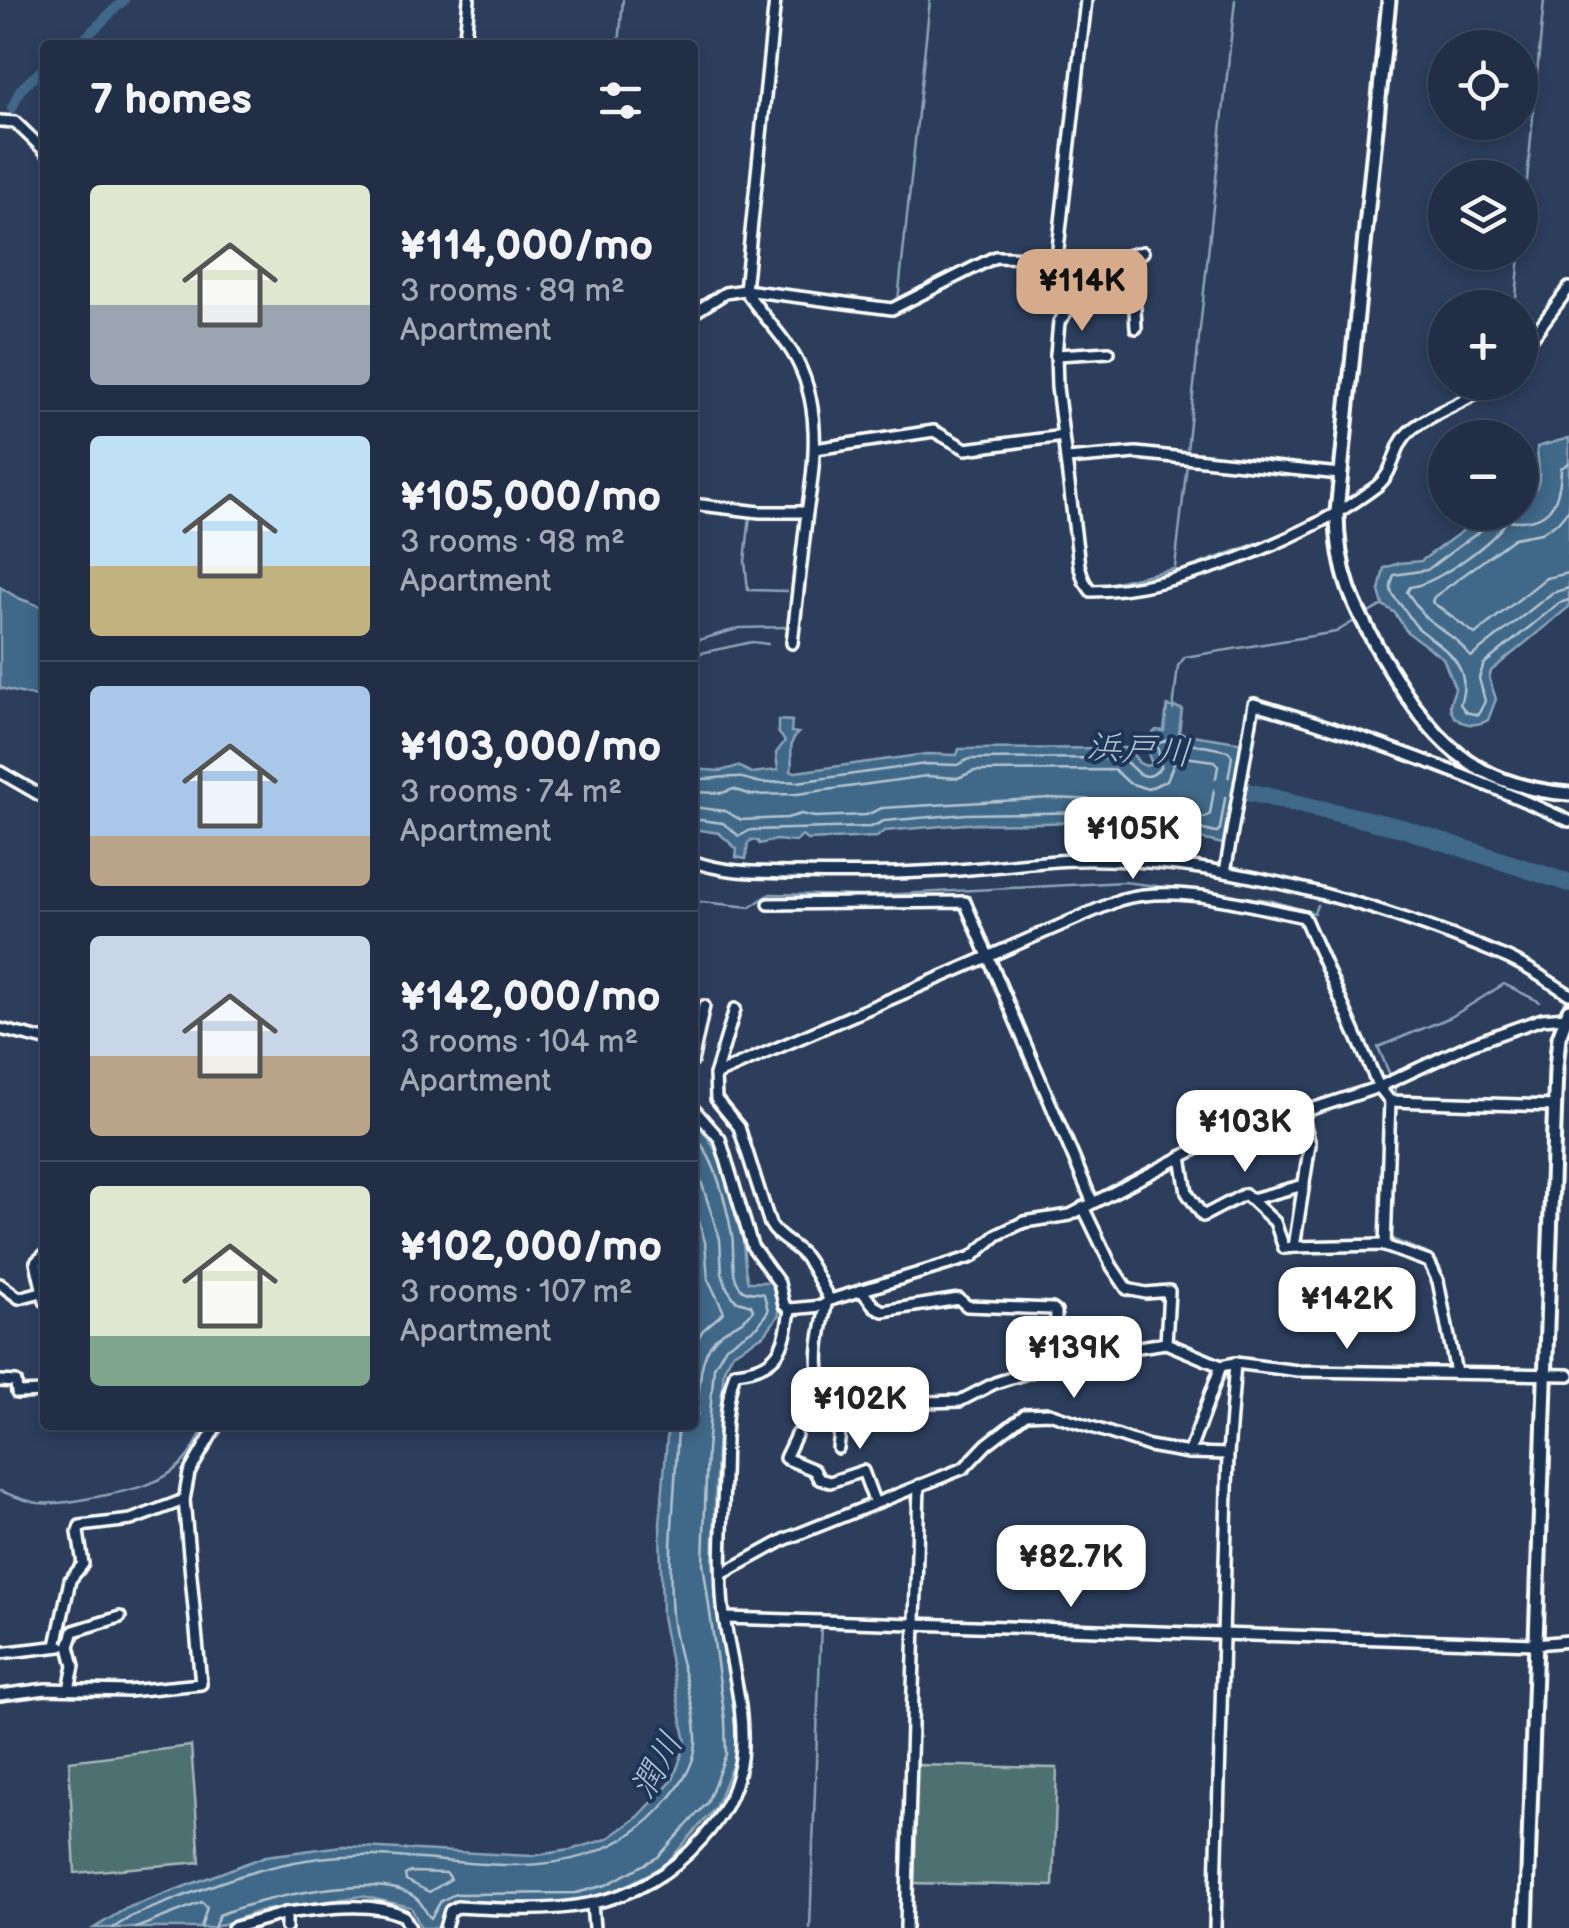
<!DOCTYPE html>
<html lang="en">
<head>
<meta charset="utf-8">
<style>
  body { margin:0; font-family:"Balsamiq Sans","Klee One",sans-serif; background:#2d3a50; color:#f1f3f6; height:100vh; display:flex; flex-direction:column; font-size:38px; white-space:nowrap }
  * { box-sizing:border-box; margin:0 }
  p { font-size:32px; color:#a2a8b3 }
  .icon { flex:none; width:55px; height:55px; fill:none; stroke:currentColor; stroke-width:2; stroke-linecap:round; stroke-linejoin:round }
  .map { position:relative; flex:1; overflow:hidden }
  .details { position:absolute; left:40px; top:40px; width:658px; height:1390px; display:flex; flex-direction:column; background:#212e45; border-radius:10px; box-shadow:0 5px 15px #0003,0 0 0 2px #3e4a5e }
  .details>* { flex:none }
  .fabs { position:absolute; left:1428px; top:30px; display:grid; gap:20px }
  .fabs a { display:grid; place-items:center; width:110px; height:110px; border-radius:50%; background:#212e45; box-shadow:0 5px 15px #0003,0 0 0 2px #3e4a5e; font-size:50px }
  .price { position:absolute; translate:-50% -85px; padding:0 22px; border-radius:20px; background:#fff; color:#222; font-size:32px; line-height:65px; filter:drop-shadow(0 2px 5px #0008) }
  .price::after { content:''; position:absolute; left:50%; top:60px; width:30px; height:22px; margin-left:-15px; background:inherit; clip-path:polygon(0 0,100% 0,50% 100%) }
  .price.current { background:#d6ab8b; color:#111 }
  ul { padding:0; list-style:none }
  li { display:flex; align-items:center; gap:30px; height:250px; padding:0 50px }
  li+li { border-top:2px solid #3e4a5e }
  li span { display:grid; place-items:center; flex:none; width:280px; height:200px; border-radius:10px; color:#555 }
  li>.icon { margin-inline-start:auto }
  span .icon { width:120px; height:120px; fill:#fffc; stroke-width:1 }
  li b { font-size:42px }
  h2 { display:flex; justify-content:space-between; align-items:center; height:120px; padding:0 50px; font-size:42px }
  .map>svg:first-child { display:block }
  .green { fill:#4d6f70; stroke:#a6b7b8; stroke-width:2.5 }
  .water { fill:#406888; stroke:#8ca4b8; stroke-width:2.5 }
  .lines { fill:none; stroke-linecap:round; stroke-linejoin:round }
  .shore { stroke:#b3c3cf; stroke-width:2.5 }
  .stream { stroke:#8ca4b8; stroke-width:2.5 }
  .canal { stroke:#406888; stroke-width:10 }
  .river { stroke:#406888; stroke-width:18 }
  .minor-casing { stroke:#fff; stroke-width:16 }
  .tertiary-casing { stroke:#fff; stroke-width:19 }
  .minor { stroke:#1d3557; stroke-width:9 }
  .tertiary { stroke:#1d3557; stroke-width:11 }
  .labels { text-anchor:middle; stroke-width:8; stroke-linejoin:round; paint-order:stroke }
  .water-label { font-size:35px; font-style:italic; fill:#b3c3cf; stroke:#1d3557 }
</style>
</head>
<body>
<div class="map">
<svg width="1569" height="1928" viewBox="0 0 1569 1928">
  <rect width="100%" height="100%" fill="#2c3e5c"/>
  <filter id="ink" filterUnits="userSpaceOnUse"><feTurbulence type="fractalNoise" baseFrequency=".01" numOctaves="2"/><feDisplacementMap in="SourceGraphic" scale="20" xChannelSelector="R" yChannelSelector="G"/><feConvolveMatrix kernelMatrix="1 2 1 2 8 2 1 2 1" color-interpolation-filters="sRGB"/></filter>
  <g filter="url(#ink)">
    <g class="green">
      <path d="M191,1746L200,1862L75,1873L69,1761Z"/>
      <path d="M914,1765L1057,1768L1053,1886L910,1883Z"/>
    </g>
    <g class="water">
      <path d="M1569,438V607L1491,671L1489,678L1496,699L1488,720C1475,729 1450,724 1450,704C1450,702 1455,690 1455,688L1443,658L1407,632L1395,613L1383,605L1379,591L1384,568L1399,563L1421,561L1483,516L1505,517L1509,513L1520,512V502C1547,486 1538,475 1537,447Z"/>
      <path d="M0,587L18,598L45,608V699L0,688Z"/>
      <path d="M1167,706L1182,709L1179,733L1244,743L1227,845L1162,830L1100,822L966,824L884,831L877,837L807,840L802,836L796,842L776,840L759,844L758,841L752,840L748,843L746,859L736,857L737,849L719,833L693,829L692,769L721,771L738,766L752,773L778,770L776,753L785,741L778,732V720L792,721L791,732L798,733C786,744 794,758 791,771L796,772L926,754L957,755L959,749L1129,748L1139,763L1146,766L1152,764L1144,743L1156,730L1164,731Z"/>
      <path d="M693,1119C721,1148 735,1194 742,1235C745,1251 743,1266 748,1282H774L779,1315L765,1334L733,1353L724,1369L717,1450L713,1563L735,1719L736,1756L715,1808L665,1865L610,1894L579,1903L456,1904L442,1928H421L411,1907L362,1896L259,1911L213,1928H94L127,1908L266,1856L343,1846L531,1856L570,1850L607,1839L638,1817L673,1780L686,1743L662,1616L660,1525L668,1425H692Z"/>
    </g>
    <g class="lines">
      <g class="shore">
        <path d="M1569,463L1561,468C1560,506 1547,526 1507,520C1493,543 1436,584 1410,587L1407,592L1424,616L1457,641L1471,657L1552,593L1569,588"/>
        <path d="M1569,509L1558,522L1541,533L1514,538L1434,597L1432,602L1475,634L1546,578L1569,573"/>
        <path d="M1493,512L1488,525L1427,570L1394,575C1387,593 1393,595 1404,609C1409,615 1412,622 1418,628C1444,649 1474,665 1460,704L1466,712L1478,715L1485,701L1479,678L1484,664L1559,603L1569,600"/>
        <path d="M692,779C707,780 720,777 733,777C743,776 754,783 765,783C778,783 784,780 797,782L926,764L957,765L969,759L1122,758C1133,768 1147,788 1161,766L1157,744L1170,739L1228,751L1232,756L1220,829L1216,833L1163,820L1100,812L966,814L884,821L871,827L751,830L739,836L723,823L692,819"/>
        <path d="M692,792L722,793L734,789L751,795L797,794L927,776L958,778L974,771L1115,770L1129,783L1148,789L1167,780L1177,756L1214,761L1218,766L1210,814L1205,818L1165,808L1103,800L1049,798L882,808L866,815L815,817L801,814L787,818L741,820L725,811L692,807"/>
        <path d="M692,1154L720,1239L722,1273L727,1288L735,1300L751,1305L753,1310C746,1322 733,1325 722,1333C697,1351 700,1388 697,1415L692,1419"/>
        <path d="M692,1197L705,1242L708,1279L724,1312L703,1330L692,1348"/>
        <path d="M410,1872L447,1873L451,1879L429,1892L406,1880L405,1875Z"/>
        <path d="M113,1928L132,1916C201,1889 268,1860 343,1856C452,1851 575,1901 661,1808C677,1790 695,1768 696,1742C697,1701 675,1656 672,1615C667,1552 676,1488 678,1425"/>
        <path d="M136,1928L202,1902L207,1907L201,1928"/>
        <path d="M214,1928L219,1915C257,1899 383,1869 417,1899C423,1904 425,1913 431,1918L441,1901L455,1894L576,1893L606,1885L658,1857L707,1803L726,1754L725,1720L703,1563L707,1450L714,1367L726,1346L758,1326L768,1311L764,1294C758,1292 747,1294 742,1289C729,1277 735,1251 732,1235C726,1203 716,1157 692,1133"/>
      </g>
      <g class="stream">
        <path d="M470,45L475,0"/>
        <path d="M619,45L623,0"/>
        <path d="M898,301L930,0"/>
        <path d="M1515,308L1544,0"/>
        <path d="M1187,451L1235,0"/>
        <path d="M692,509L750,516L745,561L748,590L787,591"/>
        <path d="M1175,567L1187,464"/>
        <path d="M1098,586L1173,569L1180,571L1257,543"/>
        <path d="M1367,614L1383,605"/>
        <path d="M692,628L699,640L740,628L787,627"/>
        <path d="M692,655L752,642L768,644"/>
        <path d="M1173,710L1178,666L1185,657L1336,632L1356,620"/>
        <path d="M692,901L750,907L770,894L863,896L1124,882L1269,900L1314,913L1317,905"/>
        <path d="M1390,1075L1378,1047L1451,1017L1504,984L1540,1002"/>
        <path d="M1394,1125L1395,1087"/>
        <path d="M1389,1238L1426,1253L1435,1258L1441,1269L1460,1363"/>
        <path d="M0,1491C12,1495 25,1501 38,1503C58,1505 81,1500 101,1496C150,1487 187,1477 204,1425"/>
        <path d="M810,1928L821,1623"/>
      </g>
      <g class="canal">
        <path d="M78,45L124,0"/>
        <path d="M12,108L20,90L45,67"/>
      </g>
      <path class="river" d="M1222,786L1402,828L1569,883"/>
      <defs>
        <g id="minor">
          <path d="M444,45L465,37"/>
          <path d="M464,45L469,0"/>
          <path d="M0,121L15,122L45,151"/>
          <path d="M1132,256L1136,328"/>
          <path d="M1057,258L1086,0"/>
          <path d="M1084,288L1105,261L1143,252"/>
          <path d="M692,314L725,293L745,290L892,309L995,257L1057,258L1084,288L1059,322L1056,355L1057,387L1079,565L1084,581L1091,591C1175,591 1311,537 1377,486C1397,470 1392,445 1412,429C1437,410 1468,403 1492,382"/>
          <path d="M1520,354L1569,288"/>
          <path d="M1056,355L1109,352"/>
          <path d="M815,449L934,431L966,449L1063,436"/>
          <path d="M1067,459L1136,453L1340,474"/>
          <path d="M692,504L760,512H807C816,460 822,400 792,352C778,330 759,312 745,290L775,0"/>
          <path d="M792,643L807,512"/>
          <path d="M0,772L45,798"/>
          <path d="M692,861C727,874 761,872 797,873C845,874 893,874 941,871C986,869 1032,861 1077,860C1214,856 1378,903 1503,956C1526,965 1548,981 1569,994"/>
          <path d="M1225,872L1254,704C1362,735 1467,774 1569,821"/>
          <path d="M769,904L965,902L1092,1201"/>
          <path d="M0,1029L45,1040"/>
          <path d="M692,1062L704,1006"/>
          <path d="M715,1075L735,1009"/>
          <path d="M1302,1114L1310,1144L1294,1247L1382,1245L1429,1262L1438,1281L1456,1373"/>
          <path d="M1181,1157L1187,1193L1203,1216L1245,1194L1275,1222L1284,1248L1294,1247"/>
          <path d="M1252,1199L1304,1185"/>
          <path d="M1083,1207L1111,1265L1127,1289L1146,1293L1169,1291L1166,1343L1221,1366L1235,1363L1298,1371L1569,1375"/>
          <path d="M1385,1246L1390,1101"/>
          <path d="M45,1254L36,1262L45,1301"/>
          <path d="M0,1284L19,1298L41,1292"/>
          <path d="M861,1290L874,1306L883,1311L959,1299L967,1306L1052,1309L1056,1312L1055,1359L1166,1343"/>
          <path d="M830,1300C821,1286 815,1270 805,1257C795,1244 778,1239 770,1224L739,1127L716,1099L715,1075L1119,900C1177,883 1246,905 1304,917L1379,1087L1390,1101L1554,1106"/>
          <path d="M826,1304C823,1324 816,1350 819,1370C824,1406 846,1403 838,1448"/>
          <path d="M790,1309L822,1306L830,1300L972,1257L997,1235L1024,1222L1070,1215L1208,1143L1379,1087L1471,1044L1542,1019L1566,1017"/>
          <path d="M0,1381L16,1382L17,1393L45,1392"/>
          <path d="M840,1412L857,1416L927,1402L960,1401L995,1383L1046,1367L1055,1359"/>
          <path d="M796,1435L785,1458L814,1470L819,1479L830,1482L863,1471L874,1501"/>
          <path d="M1189,1453L1228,1454"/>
          <path d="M722,1574L786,1539L964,1468L987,1444L1026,1414L1049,1413L1149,1446L1189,1453L1221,1366"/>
          <path d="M725,1618L1536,1644L1569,1641"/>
          <path d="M56,1646L70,1580L83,1564L78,1532L80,1526L131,1520L184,1500"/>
          <path d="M0,1653L61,1646"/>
          <path d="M69,1689L74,1666L69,1646L74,1631L120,1617"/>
          <path d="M0,1695L46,1689L128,1691L201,1684L184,1500L189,1473L217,1425"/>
          <path d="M592,1904L594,1928"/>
          <path d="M233,1928L286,1913"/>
          <path d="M286,1928V1913C323,1909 370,1900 404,1916L410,1928"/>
          <path d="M445,1928L450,1911L457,1907C552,1912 634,1916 702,1839C723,1816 737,1788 741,1758C747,1707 728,1657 723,1607C719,1564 723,1520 724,1478C725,1443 724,1405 735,1372C778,1368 785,1349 790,1309L784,1305L779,1283L752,1246L720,1139L692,1107"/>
          <path d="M906,1928L919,1485"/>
          <path d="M1215,1928L1228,1454L1235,1363"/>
        </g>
        <g id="tertiary">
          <path d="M1389,0L1337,512C1337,573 1353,605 1382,656C1430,737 1470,786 1569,794"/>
          <path d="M1526,1928L1556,1068L1559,1037L1569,1010"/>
        </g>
      </defs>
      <use href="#minor" class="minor-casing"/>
      <use href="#tertiary" class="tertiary-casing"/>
      <use href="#minor" class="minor"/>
      <use href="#tertiary" class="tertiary"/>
    </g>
  </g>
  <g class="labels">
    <g class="water-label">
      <text transform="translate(1139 749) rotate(4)" y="12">浜戸川</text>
      <text transform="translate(656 1765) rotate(-61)" y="12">潤川</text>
    </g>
  </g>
</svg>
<div class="fabs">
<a><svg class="icon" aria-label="locate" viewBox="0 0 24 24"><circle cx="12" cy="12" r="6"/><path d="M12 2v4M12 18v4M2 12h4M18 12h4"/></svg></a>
<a><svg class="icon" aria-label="layers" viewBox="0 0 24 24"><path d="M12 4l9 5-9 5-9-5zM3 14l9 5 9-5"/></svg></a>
<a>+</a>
<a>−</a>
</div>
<b class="price current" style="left:1082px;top:334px">¥114K</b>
<b class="price" style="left:1133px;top:882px">¥105K</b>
<b class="price" style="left:1245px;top:1175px">¥103K</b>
<b class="price" style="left:1347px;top:1352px">¥142K</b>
<b class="price" style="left:1074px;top:1401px">¥139K</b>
<b class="price" style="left:860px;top:1452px">¥102K</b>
<b class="price" style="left:1071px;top:1610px">¥82.7K</b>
<section class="details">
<h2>7 homes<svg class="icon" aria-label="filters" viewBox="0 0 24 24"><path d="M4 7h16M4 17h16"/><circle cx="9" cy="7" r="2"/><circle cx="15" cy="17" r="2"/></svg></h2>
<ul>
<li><span style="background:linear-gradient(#dfe7d0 60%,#9aa5b1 0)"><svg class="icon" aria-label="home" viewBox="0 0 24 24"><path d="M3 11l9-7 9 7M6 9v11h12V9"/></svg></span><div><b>¥114,000/mo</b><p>3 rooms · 89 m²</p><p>Apartment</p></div></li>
<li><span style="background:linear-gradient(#bfe0f5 65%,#c2b280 0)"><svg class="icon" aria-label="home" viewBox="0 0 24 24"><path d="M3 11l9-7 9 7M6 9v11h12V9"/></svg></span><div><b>¥105,000/mo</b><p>3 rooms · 98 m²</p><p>Apartment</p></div></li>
<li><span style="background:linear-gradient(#a9c7e8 75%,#b9a48a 0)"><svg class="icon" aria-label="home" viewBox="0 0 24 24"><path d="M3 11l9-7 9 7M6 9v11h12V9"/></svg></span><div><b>¥103,000/mo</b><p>3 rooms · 74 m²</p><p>Apartment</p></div></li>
<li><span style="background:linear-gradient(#c9d6e8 60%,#b9a48a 0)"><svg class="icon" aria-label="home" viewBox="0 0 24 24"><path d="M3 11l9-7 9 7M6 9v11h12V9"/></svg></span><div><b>¥142,000/mo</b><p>3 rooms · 104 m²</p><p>Apartment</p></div></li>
<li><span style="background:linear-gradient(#dfe7d0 75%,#7fa58c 0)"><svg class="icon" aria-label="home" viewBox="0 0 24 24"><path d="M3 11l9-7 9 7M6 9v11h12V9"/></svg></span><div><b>¥102,000/mo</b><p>3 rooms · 107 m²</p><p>Apartment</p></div></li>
</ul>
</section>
</div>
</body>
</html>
